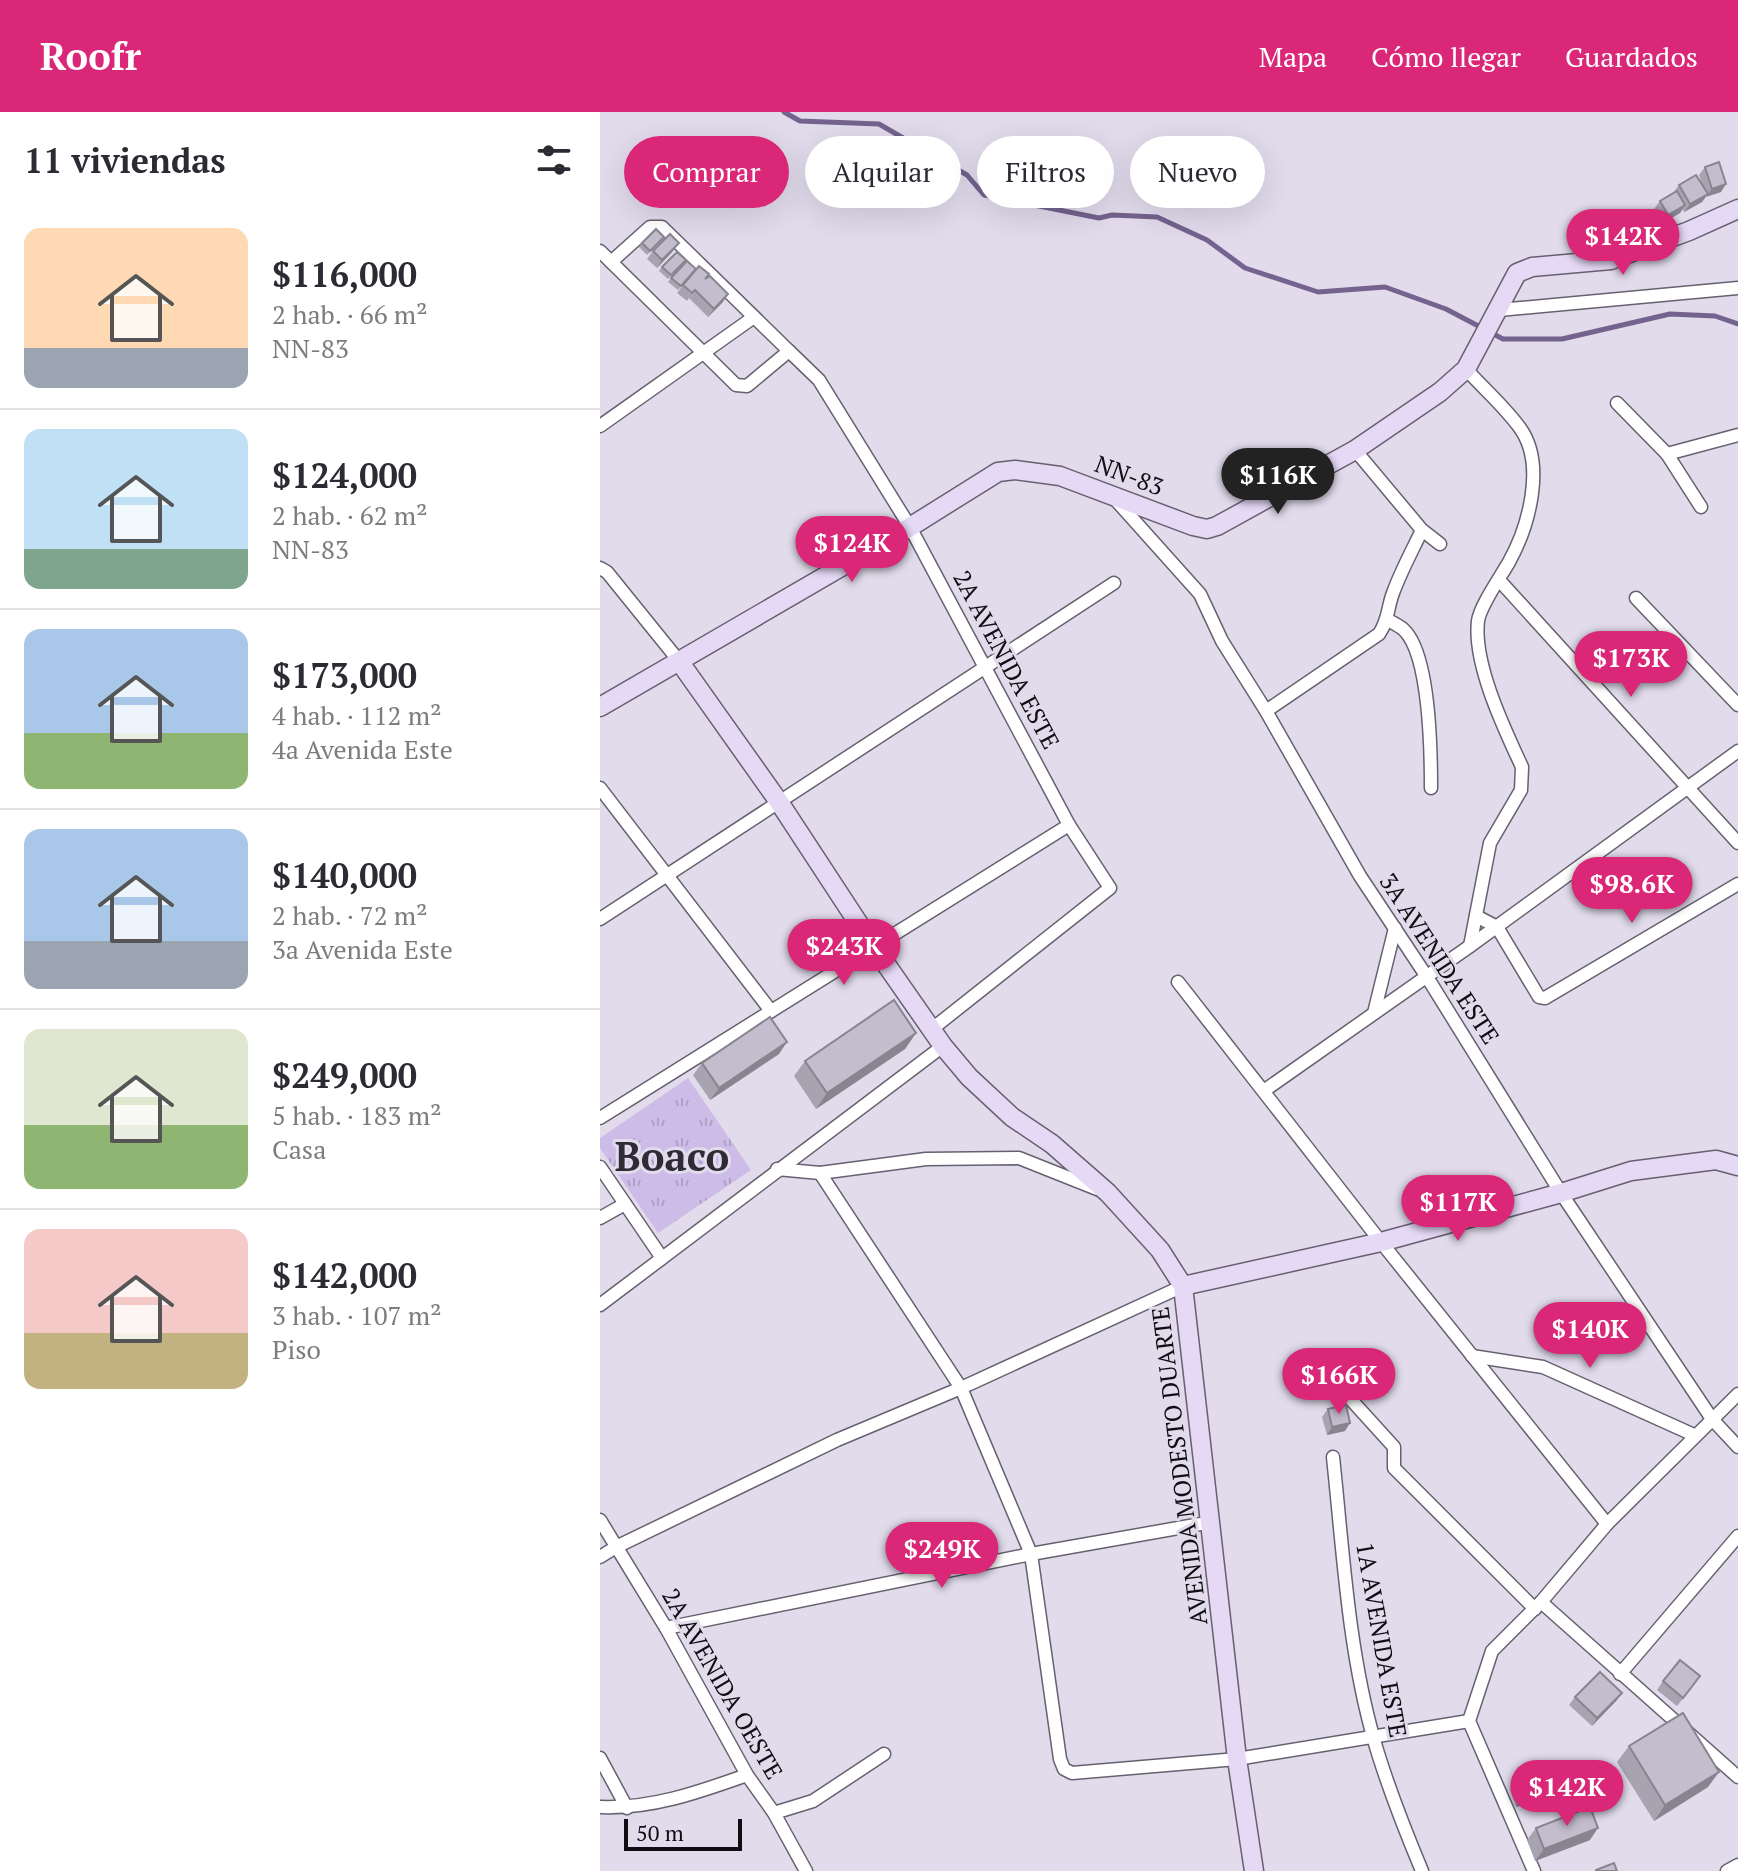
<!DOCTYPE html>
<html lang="es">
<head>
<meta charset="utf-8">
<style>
  body { margin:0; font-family:"PT Serif",serif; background:#f7f7f7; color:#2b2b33; height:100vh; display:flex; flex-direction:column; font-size:30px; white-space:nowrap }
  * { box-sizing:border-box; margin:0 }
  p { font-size:26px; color:#7c7c81 }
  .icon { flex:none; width:44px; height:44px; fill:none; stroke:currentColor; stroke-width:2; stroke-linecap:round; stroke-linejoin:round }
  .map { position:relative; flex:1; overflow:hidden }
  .details { display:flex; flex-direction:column; background:#fff; width:600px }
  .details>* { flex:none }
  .banner { position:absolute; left:24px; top:24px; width:760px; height:72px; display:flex; gap:16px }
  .scale { position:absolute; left:24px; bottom:20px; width:118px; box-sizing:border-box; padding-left:8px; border:4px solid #100e14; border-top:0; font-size:22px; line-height:28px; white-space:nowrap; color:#100e14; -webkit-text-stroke:6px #e1dbec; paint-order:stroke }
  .price { position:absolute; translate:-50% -68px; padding:0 18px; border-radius:28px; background:#db2777; color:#fff; font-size:26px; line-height:52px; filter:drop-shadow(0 2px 4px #0008) }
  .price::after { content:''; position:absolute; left:50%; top:48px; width:24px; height:18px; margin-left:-12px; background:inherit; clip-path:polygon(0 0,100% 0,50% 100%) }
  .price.on { background:#222; color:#fff }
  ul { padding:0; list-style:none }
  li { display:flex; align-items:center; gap:24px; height:200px; padding:0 24px }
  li+li { border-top:2px solid #e1e1e2 }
  li span { display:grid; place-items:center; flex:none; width:224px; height:160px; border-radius:16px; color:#555 }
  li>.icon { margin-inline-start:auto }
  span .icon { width:96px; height:96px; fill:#fffc; stroke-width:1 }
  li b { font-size:34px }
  h2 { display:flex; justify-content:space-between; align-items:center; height:96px; padding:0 24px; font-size:34px }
  .chip { padding:0 28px; border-radius:36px; background:#fff; box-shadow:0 8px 32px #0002; font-size:28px; line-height:72px }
  .chip.on { background:#db2777; color:#fff }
  header { display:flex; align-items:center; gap:48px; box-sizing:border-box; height:112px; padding:0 40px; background:#db2777; color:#fff }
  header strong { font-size:38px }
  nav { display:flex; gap:44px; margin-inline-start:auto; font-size:28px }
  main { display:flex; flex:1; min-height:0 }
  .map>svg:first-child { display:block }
  .grass { fill:url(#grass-tufts) }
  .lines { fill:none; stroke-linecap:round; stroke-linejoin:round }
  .stream { stroke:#73638e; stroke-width:5 }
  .street-casing { stroke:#66606f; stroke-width:15 }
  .secondary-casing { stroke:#66606f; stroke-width:21 }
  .street { stroke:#fff; stroke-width:12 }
  .secondary { stroke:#e5d9f6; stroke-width:18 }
  .wall { fill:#a8a3b1 }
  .shaded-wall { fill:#888490 }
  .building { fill:#c3bdce; stroke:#888490; stroke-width:2 }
  .labels { text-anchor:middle; stroke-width:6; stroke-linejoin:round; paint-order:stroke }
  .street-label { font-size:24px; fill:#100e14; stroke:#e1dbec }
  .town-label { font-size:40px; font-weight:bold; fill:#2e2a36; stroke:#e1dbec }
</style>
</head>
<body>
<header>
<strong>Roofr</strong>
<nav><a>Mapa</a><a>Cómo llegar</a><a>Guardados</a></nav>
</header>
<main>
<section class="details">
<h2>11 viviendas<svg class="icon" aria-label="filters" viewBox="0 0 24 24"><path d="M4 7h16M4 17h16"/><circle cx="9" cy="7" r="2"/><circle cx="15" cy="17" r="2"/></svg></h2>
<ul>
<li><span style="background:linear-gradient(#ffd9b3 75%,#9aa5b1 0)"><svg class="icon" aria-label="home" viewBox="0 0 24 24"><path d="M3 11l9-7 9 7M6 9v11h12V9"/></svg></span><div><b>$116,000</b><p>2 hab. · 66 m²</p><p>NN-83</p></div></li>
<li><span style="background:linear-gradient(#bfe0f5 75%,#7fa58c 0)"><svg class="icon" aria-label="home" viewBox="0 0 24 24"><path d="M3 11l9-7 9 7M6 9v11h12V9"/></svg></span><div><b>$124,000</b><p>2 hab. · 62 m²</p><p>NN-83</p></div></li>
<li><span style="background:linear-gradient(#a9c7e8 65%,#8fb573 0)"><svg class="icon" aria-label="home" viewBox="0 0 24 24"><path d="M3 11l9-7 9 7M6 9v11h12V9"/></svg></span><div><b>$173,000</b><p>4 hab. · 112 m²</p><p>4a Avenida Este</p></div></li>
<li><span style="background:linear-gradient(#a9c7e8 70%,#9aa5b1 0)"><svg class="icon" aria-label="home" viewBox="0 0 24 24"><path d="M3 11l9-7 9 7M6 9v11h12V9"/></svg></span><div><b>$140,000</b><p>2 hab. · 72 m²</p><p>3a Avenida Este</p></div></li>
<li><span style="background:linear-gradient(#dfe7d0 60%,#8fb573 0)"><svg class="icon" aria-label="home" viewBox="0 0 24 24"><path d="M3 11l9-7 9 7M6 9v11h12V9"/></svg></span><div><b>$249,000</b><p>5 hab. · 183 m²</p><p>Casa</p></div></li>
<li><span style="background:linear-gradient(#f6c9c9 65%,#c2b280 0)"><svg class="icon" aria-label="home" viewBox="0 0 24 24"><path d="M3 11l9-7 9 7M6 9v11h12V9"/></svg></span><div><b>$142,000</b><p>3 hab. · 107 m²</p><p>Piso</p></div></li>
</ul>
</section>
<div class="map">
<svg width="1138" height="1759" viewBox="0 0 1138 1759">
  <defs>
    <pattern id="grass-tufts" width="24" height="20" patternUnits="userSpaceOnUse" patternTransform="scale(2)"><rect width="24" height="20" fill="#cdbce8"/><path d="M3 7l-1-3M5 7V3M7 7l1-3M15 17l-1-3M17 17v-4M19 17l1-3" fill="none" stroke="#afa0c6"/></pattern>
  </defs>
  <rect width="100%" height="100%" fill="#e1dbec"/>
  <path class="grass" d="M88,966L151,1058L58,1121L0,1036V1026Z"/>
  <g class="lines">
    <path class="stream" d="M184,0L200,9L279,12L367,63L384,83L499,106L512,103L557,105L607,128L645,156L718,180L785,175L846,197L903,227H962L1070,202L1115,204L1138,212"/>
    <defs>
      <g id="street">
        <path d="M0,139L136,273L147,274L189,239L219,268L310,415L469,713L510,776L332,917"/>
        <path d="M11,150L50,115H62L189,239"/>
        <path d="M899,198L1138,176"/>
        <path d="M866,257C883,276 904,294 920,316C946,352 929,414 909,450C901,464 880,494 878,509C873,552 904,616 922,655L921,678L890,731L870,834"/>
        <path d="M1017,291L1067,342L1101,395"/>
        <path d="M0,314L154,205"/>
        <path d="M755,338L822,418L840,432"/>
        <path d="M1067,342L1138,323"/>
        <path d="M514,386L600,482L622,529L666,599L760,764L827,865L961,1081L1112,1307L1138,1335"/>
        <path d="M0,456L7,460L79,549"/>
        <path d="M899,468L1138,731"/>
        <path d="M1036,486L1138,593"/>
        <path d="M788,508C793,511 800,514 804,518C830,543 831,641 831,676"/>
        <path d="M666,599L779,522C789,507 787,497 793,481C801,459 812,439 822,418"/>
        <path d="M0,676L171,899"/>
        <path d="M876,804L897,815L939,885L945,886L1138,772"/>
        <path d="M0,807L514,471"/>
        <path d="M578,870L781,1130L1007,1412"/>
        <path d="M774,901L795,816"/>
        <path d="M665,978L870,834L1138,639"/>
        <path d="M0,1006L469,713"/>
        <path d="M0,1055L62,1146"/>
        <path d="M177,1057L220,1061L326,1047L419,1046L497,1077"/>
        <path d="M220,1061L361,1276L431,1442L460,1647L464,1657L472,1661L637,1647L869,1609"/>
        <path d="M0,1106L25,1092"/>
        <path d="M0,1193L343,934"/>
        <path d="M872,1244L943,1255L1094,1323"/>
        <path d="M745,1281L794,1335V1356L935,1497"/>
        <path d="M733,1345C743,1438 748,1537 774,1628C787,1673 804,1716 822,1759"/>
        <path d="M0,1408L66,1516L147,1663L174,1701L206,1759"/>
        <path d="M0,1445L16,1435L237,1328L361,1276L583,1174"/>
        <path d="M941,1490L1138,1665"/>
        <path d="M66,1516L431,1442L612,1410"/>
        <path d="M1020,1562L1138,1424"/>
        <path d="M0,1646L27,1696"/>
        <path d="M0,1695C52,1697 99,1680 147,1663"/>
        <path d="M174,1701L213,1689L284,1642"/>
        <path d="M934,1759L869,1609L892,1539L941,1490L1007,1412L1138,1282"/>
        <path d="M1127,1759L1138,1753"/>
      </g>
      <g id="secondary">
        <path d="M79,549L179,690L274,835L343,934L369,965L412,1005L452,1032L508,1081L560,1138L583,1174L637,1647L654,1759"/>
        <path d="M0,595L310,415L398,360L415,358L460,364L593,414L607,417L617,414L755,338L840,280L866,257L917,161L932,155L1011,148L1089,119L1138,97"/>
        <path d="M583,1174L781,1130L961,1081L1031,1059L1116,1048L1138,1054"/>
      </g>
    </defs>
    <use href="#street" class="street-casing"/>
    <use href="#secondary" class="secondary-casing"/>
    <use href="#street" class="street"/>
    <use href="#secondary" class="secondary"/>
  </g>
  <g class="wall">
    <path d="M1105,55L1121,80L1106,84L1102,90L1084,100L1083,97L1080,101L1063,111L1054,97L1060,89L1073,81L1079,73L1102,72L1099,63Z"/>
    <path d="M64,125L47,143L39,135L42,131Z"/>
    <path d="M53,139H73L57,156L47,147Z"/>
    <path d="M86,148L68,167L59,159L62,155Z"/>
    <path d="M93,161L78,178L68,170L71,166Z"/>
    <path d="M106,166L123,190L108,205L89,186L87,189L77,181L83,173Z"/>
    <path d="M316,921L305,937L216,997L194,964L205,949Z"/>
    <path d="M179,942L110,988L93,963L102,951Z"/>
    <path d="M728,1297L745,1319L727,1323L722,1305Z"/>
    <path d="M1063,1569L1095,1572L1077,1594L1057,1578Z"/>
    <path d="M1022,1581L1016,1589L992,1614L969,1593L975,1585Z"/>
    <path d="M1029,1634L1108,1675L1054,1709L1017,1650Z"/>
    <path d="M916,1669L963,1680L916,1695L910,1677Z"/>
    <path d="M936,1716L990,1728L935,1749L927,1728Z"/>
  </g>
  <g class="shaded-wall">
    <path d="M1126,72L1121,80L1106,85L1112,77Z"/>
    <path d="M1108,82L1102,90L1084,100L1090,92Z"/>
    <path d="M1085,93L1080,101L1063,111L1068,103Z"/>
    <path d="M79,131L73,139L57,156L62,148Z"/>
    <path d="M128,182L123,190L108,205L114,197Z"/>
    <path d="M316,921L305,937L216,997L227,981Z"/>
    <path d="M187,930L179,942L110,988L119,976Z"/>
    <path d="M750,1311L745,1319L727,1323L732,1315Z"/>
    <path d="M1022,1581L1016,1589L992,1614L997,1606Z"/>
    <path d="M1119,1660L1108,1675L1054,1709L1065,1693Z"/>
    <path d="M969,1672L963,1680L916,1695L922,1687Z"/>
    <path d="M998,1716L990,1728L935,1749L944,1737Z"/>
  </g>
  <g class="building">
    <path d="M1119,50L1126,72L1112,77L1105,55Z"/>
    <path d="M1096,63L1108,82L1090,92L1079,73Z"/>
    <path d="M1077,79L1085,93L1068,103L1060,89Z"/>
    <path d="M56,117L64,125L50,139L42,131Z"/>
    <path d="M70,122L79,131L62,148L53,139Z"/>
    <path d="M77,140L86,148L71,163L62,155Z"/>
    <path d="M87,149L96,157L81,174L71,166Z"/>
    <path d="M99,154L109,162L105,167L110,164L128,182L114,197L95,178L92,181L83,173Z"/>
    <path d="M294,888L316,921L227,981L205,949Z"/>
    <path d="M170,905L187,930L119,976L102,951Z"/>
    <path d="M746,1293L750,1311L732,1315L728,1297Z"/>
    <path d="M1080,1548L1100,1564L1083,1586L1063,1569Z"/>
    <path d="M1000,1560L1022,1581L997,1606L975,1585Z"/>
    <path d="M1083,1601L1119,1660L1065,1693L1029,1634Z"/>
    <path d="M963,1655L969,1672L922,1687L916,1669Z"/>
    <path d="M990,1695L998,1716L944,1737L936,1716Z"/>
    <path d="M1014,1751L1017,1759H996V1758Z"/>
  </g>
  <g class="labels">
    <g class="street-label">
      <text transform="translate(529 364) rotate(21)" y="8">NN-83</text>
      <text transform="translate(406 548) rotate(62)" y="8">2A AVENIDA ESTE</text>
      <text transform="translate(839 847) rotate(57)" y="8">3A AVENIDA ESTE</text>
      <text transform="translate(580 1354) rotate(-97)" y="8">AVENIDA MODESTO DUARTE</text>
      <text transform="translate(781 1528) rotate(80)" y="8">1A AVENIDA ESTE</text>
      <text transform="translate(122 1572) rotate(60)" y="8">2A AVENIDA OESTE</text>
    </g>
    <g class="town-label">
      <text x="72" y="1059">Boaco</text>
    </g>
  </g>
</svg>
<div class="scale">50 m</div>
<b class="price" style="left:1023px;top:165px">$142K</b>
<b class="price on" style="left:678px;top:404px">$116K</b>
<b class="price" style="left:252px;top:472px">$124K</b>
<b class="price" style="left:1031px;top:587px">$173K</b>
<b class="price" style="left:1032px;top:813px">$98.6K</b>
<b class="price" style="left:244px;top:875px">$243K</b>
<b class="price" style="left:858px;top:1131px">$117K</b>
<b class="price" style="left:990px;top:1258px">$140K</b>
<b class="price" style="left:739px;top:1304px">$166K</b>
<b class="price" style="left:342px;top:1478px">$249K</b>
<b class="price" style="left:967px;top:1716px">$142K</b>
<div class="banner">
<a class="chip on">Comprar</a>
<a class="chip">Alquilar</a>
<a class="chip">Filtros</a>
<a class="chip">Nuevo</a>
</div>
</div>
</main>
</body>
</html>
